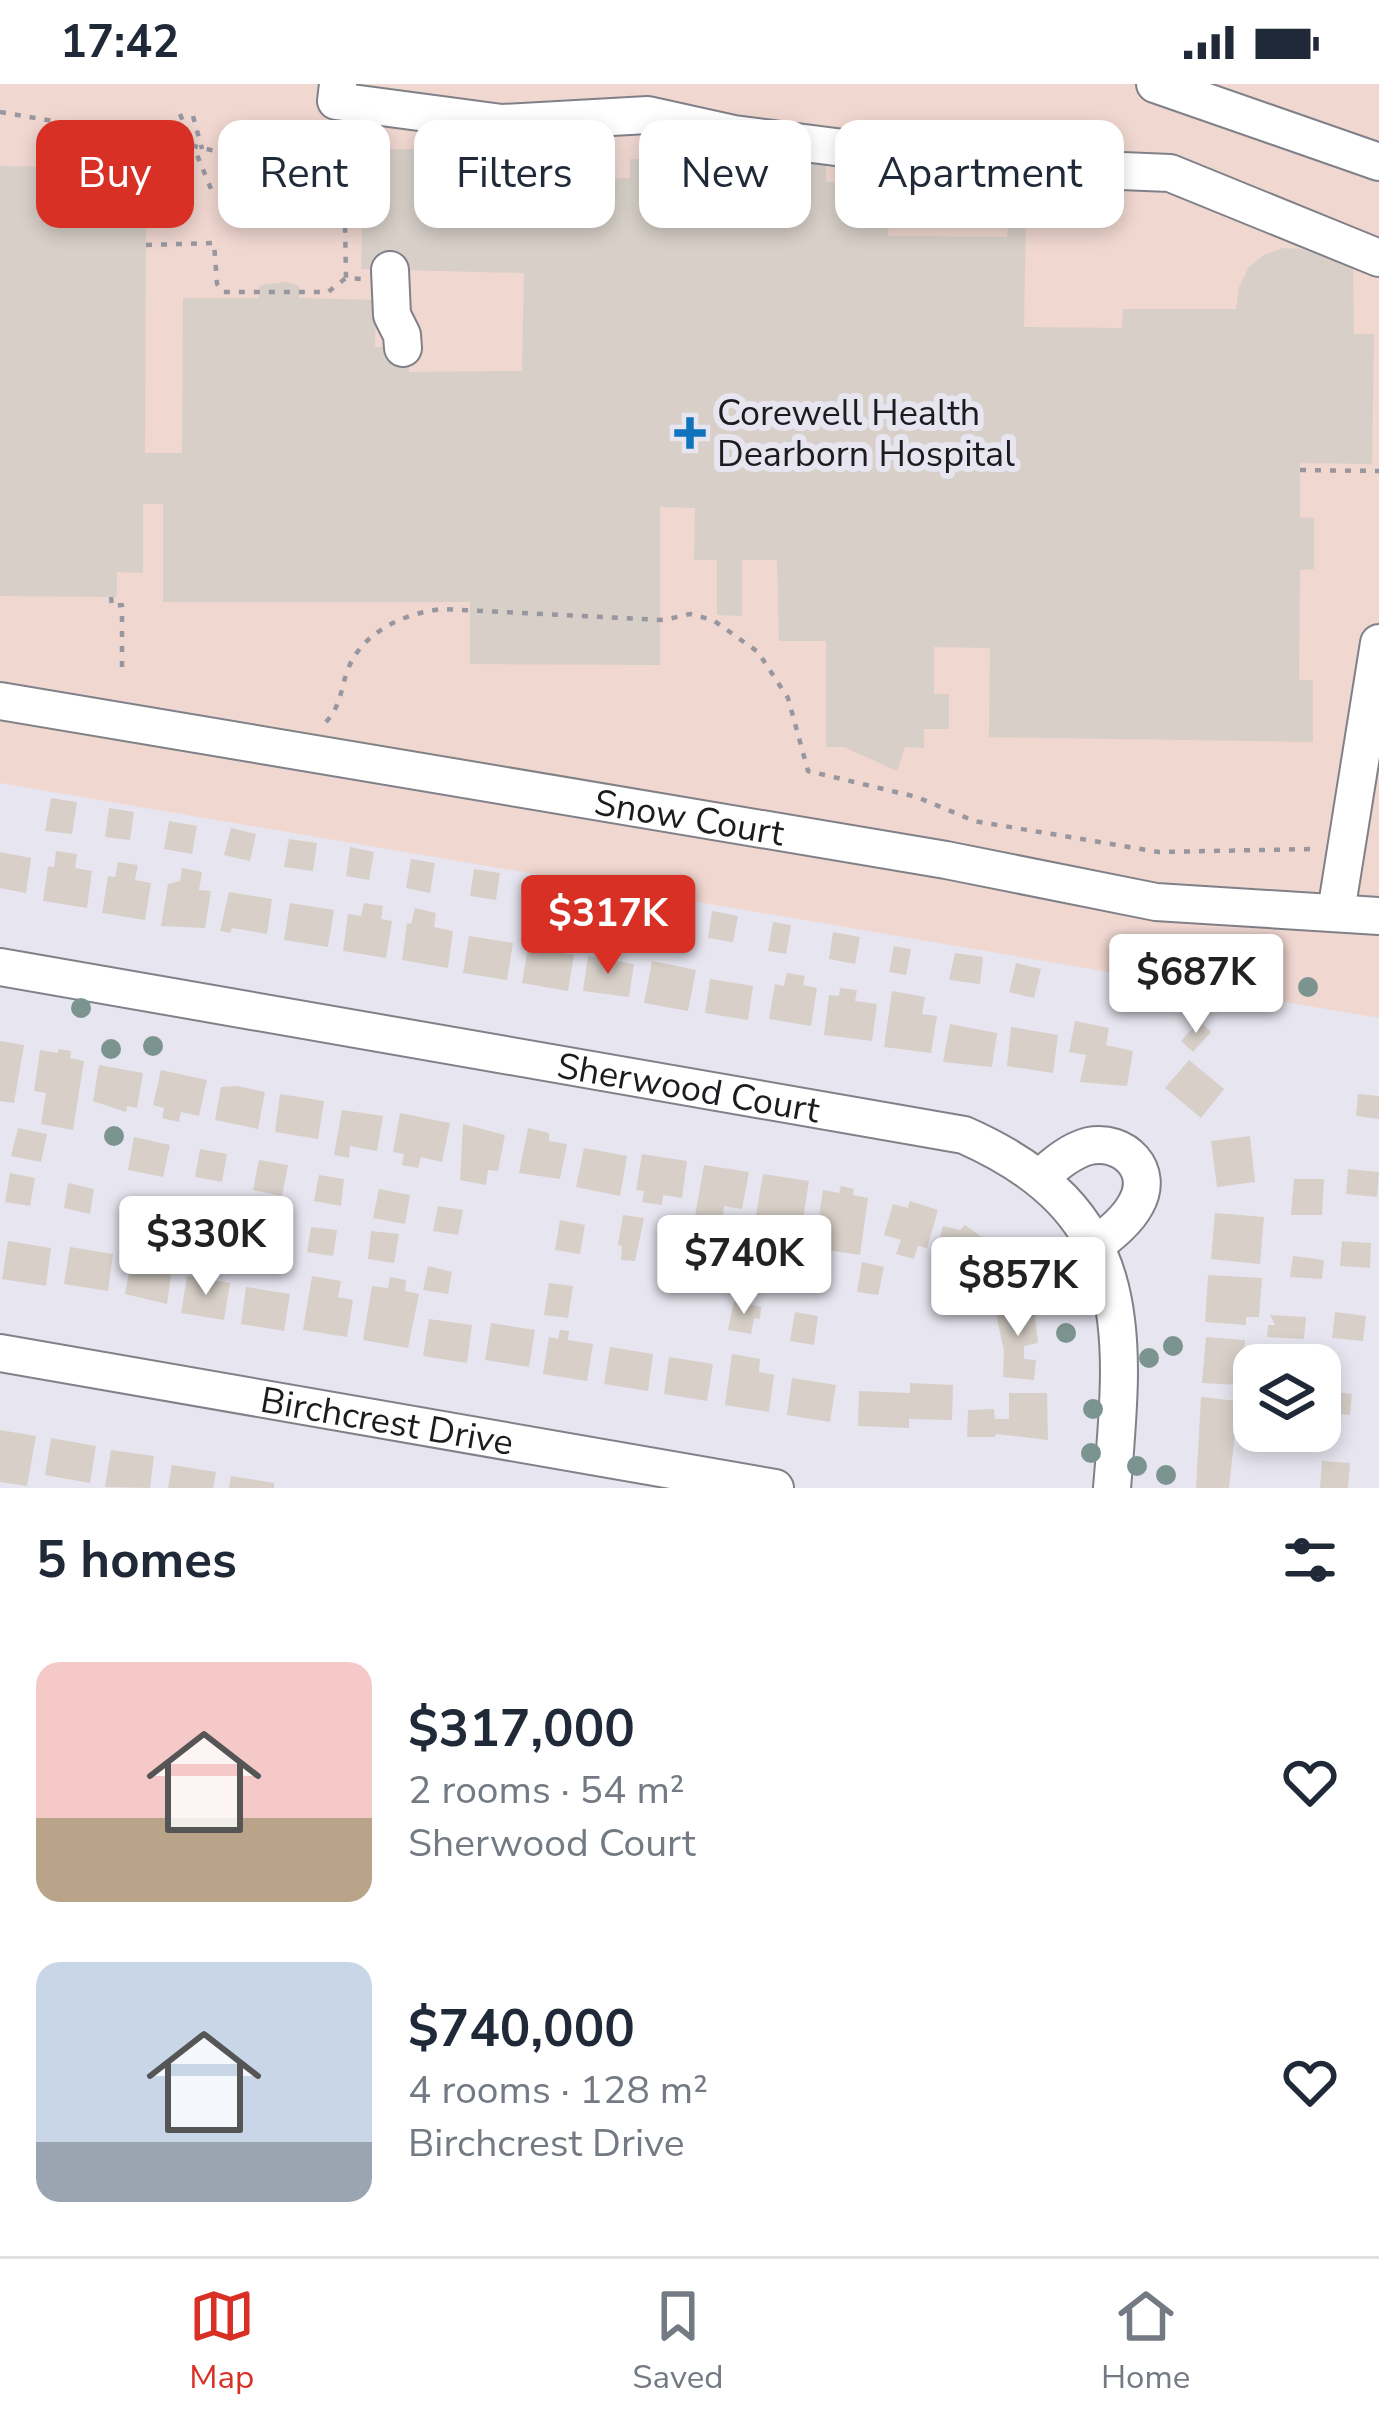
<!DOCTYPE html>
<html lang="en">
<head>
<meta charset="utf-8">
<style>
  body { margin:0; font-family:"Nunito Sans",sans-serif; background:#f2f2f3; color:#1f2937; height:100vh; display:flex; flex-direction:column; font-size:45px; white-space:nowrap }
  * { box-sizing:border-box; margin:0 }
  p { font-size:39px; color:#747a83 }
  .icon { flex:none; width:66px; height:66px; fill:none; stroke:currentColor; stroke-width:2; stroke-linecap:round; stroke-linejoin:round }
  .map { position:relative; height:1404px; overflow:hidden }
  .side { display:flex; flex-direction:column; background:#fff; flex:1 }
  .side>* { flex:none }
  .banner { position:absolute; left:36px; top:36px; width:1308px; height:108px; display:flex; gap:24px }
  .controls { position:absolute; left:1233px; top:1260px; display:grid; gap:24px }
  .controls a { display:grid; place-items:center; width:108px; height:108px; border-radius:24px; background:#fff; box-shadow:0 6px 18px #0003; font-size:60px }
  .price { position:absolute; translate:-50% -102px; padding:0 27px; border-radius:12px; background:#fff; color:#222; font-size:39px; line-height:78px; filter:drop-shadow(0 3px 6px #0008) }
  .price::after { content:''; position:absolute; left:50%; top:72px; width:36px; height:27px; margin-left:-18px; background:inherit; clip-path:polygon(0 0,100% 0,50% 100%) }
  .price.current { background:#d93025; color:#fff }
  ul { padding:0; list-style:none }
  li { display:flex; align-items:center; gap:36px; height:300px; padding:0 36px }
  li span { display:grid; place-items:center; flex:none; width:336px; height:240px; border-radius:24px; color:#555 }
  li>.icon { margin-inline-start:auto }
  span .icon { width:144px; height:144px; fill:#fffc; stroke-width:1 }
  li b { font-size:51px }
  h2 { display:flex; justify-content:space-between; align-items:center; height:144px; padding:0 36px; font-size:51px }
  .pill { padding:0 42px; border-radius:24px; background:#fff; box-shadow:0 6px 18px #0003; font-size:42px; line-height:108px }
  .pill.current { background:#d93025; color:#fff }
  .status { display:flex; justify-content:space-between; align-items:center; height:84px; padding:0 60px; background:#fff; direction:ltr }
  .status svg { height:33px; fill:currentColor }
  .tab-bar { display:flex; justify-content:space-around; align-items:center; height:168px; border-top:3px solid #e0e1e3; background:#fff; font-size:33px; color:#747a83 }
  .tab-bar a { display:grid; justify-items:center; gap:6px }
  .tab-bar .current { color:#d93025 }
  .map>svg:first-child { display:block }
  .medical { fill:#f0d7d0 }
  .building { fill:#d7cfc8 }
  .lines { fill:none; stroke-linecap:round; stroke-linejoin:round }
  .minor-tunnel { stroke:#bebec6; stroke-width:36; stroke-dasharray:36 18; stroke-linecap:butt }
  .minor-casing { stroke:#808089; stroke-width:40 }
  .path { stroke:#98979f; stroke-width:4.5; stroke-dasharray:6 9; stroke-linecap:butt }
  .minor { stroke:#fff; stroke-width:36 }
  .tree { fill:#7c948f }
  .poi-dot { fill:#1172be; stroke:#e7e6f0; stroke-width:4.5 }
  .labels { text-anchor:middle; stroke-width:12; stroke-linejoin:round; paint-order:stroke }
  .poi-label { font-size:36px; fill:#1c1c20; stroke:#e7e6f0; text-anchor:start }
  .street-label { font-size:36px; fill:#1c1c20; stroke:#e7e6f0 }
</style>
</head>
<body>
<div class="status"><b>17:42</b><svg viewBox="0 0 49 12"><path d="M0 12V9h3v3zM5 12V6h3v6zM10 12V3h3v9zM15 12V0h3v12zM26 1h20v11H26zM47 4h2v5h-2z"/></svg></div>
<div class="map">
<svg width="1379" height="1404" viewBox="0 0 1379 1404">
  <rect width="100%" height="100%" fill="#e7e6f0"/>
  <path class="medical" d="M0,0H1379V934L0,699Z"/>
  <g class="building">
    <path d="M364,65L544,66L543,95L630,94V75L826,79V98H851L852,87L879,88L878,126H890L888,152L1007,153L1009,130L1026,131L1024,243L1122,244L1123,225H1236L1239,203L1249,183L1264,171L1283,164L1301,165L1353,183L1354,250H1374L1372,380L1300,379V433L1314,434V485L1300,486L1299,596H1313V658L989,653L990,564L934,563V610H949V645H924V664L905,663L897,687L844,663H826V557H779L777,476H742V532L717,531V476H694L695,424L660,423V581L470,580V518H163V420H143V489L117,488V513L0,512V82L123,84V107H146L145,369H182L183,214H259L260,201L287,198L299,202V214L376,216L375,263L409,264V288L522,287L524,189L361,185Z"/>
    <path d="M51,714L77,718L72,750L45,747Z"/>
    <path d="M109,724L134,728L130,756L105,753Z"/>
    <path d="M169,737L197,742L192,770L164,765Z"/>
    <path d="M231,744L256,750L250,777L224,771Z"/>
    <path d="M289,755L317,759L313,787L284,783Z"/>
    <path d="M350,763L374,768L369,796L346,792Z"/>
    <path d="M56,767L77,770L75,784L92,787L87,824L43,817L48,782L54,783Z"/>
    <path d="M0,768L31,774L26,809L0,804Z"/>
    <path d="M411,775L435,779L430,809L406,804Z"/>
    <path d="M118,778L138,781L135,796L151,799L145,836L102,829L108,792L115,793Z"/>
    <path d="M182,784L202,788L199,806L211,807L205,844L161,842L168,800L180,797Z"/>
    <path d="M474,785L500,789L496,816L470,812Z"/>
    <path d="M531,795L555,799L550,829L527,824Z"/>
    <path d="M591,807L618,811L613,837L586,834Z"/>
    <path d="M229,808L272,815L267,850L232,844L230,849L220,847Z"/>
    <path d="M653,816L678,821L673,851L648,846Z"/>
    <path d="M290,819L334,826L328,863L284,856Z"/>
    <path d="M364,819L383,822L381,835L392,837L386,874L343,867L348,830L361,832Z"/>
    <path d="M415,824L436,829L434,843L453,847L448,884L402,876L407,839L411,840Z"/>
    <path d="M712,827L738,832L733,858L708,854Z"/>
    <path d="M773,838L791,841L786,870L768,867Z"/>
    <path d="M833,848L860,853L855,880L829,875Z"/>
    <path d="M469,852L513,859L507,896L463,889Z"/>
    <path d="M894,862L911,865L906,891L889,888Z"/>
    <path d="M528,863L574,871L568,907L522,899Z"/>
    <path d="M955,869L983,873L980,900L949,896Z"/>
    <path d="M588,872L634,880L629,913L583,907Z"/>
    <path d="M652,877L696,886L688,927L644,919Z"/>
    <path d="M1016,879L1041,885L1034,914L1009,908Z"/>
    <path d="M787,889L805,892L803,901L817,904L811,942L769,935L775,900L784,902Z"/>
    <path d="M710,895L753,902L748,936L705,929Z"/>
    <path d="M840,904L857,906L855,917L877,920L872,957L824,951L829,911L839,912Z"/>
    <path d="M892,907L925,913L922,930L937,932L931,969L884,963Z"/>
    <path d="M1075,937L1109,944L1106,961L1133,967L1127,1002L1080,998L1086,971L1069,968Z"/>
    <path d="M1199,937L1211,948L1193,968L1181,957Z"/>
    <path d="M950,940L997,949L992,983L943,978Z"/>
    <path d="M1011,943L1058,951L1053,989L1007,982Z"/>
    <path d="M0,957L24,961L14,1019L0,1017Z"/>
    <path d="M58,965L71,967L70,974L84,977L73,1046L41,1040L46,1009L34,1007L40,966L58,969Z"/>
    <path d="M1189,976L1224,1005L1201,1034L1165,1004Z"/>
    <path d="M99,981L143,989L137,1024L127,1022L126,1028L93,1017Z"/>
    <path d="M161,986L207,996L199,1032L181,1028L179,1038L162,1034L164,1024L153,1021Z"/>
    <path d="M237,1002L265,1008L258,1045L215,1036L221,1003Z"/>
    <path d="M280,1010L324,1017L318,1055L275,1048Z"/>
    <path d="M1358,1010L1379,1012V1035L1356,1032Z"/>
    <path d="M342,1026L383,1032L377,1067L350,1062L349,1074L334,1071Z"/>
    <path d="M400,1029L450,1039L442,1078L421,1073L418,1084L402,1081L404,1070L393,1068Z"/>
    <path d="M463,1040L505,1051L498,1087L488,1086L486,1101L460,1096Z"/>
    <path d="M18,1044L47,1050L41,1078L11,1072Z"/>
    <path d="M528,1044L549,1049V1057L567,1060L560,1095L519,1089Z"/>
    <path d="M1250,1052L1255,1098L1217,1103L1211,1057Z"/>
    <path d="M134,1053L170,1061L163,1093L128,1086Z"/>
    <path d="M584,1064L627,1072L620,1112L576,1103Z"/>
    <path d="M200,1065L227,1070L222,1098L195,1093Z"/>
    <path d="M642,1070L687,1077L682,1114L663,1111L662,1121L642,1118L644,1107L636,1106Z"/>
    <path d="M259,1076L288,1081L282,1112L253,1106Z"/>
    <path d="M704,1081L749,1088L742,1125L724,1122L723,1134L695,1132Z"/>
    <path d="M1348,1085L1379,1088L1377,1113L1346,1110Z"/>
    <path d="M10,1089L35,1094L30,1122L5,1118Z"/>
    <path d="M763,1090L809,1097L803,1135L787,1133L785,1147L754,1142Z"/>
    <path d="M319,1091L344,1095L341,1122L314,1117Z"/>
    <path d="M1294,1095H1324L1322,1131H1291Z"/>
    <path d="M68,1099L94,1105L90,1130L64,1124Z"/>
    <path d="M841,1102L854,1105L853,1111L868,1114L860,1171L827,1166L830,1147L817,1146L823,1106L839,1109Z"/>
    <path d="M379,1105L410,1111L405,1140L373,1134Z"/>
    <path d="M129,1115L157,1120L152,1149L124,1144Z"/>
    <path d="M910,1117L938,1126L927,1164L918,1162L914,1175L896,1170L901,1156L884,1151L893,1120L908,1124Z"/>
    <path d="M189,1122L214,1127L209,1154L183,1149Z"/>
    <path d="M438,1122L463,1126L458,1151L433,1147Z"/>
    <path d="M1215,1129L1264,1133L1260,1180L1211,1175Z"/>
    <path d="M623,1131L644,1134L635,1177L621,1176L622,1162L618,1161Z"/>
    <path d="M252,1135L279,1140L274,1168L247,1164Z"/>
    <path d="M560,1136L585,1141L580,1170L555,1166Z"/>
    <path d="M965,1141L1020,1181L982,1223L957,1203L968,1189L952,1175L935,1170L943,1142L960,1146Z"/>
    <path d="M311,1143L337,1146L333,1172L307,1168Z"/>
    <path d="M371,1147L399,1150L394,1179L368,1175Z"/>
    <path d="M681,1156L707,1159L703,1190L677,1186Z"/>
    <path d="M8,1157L51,1164L46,1202L2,1195Z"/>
    <path d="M1342,1157L1371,1159L1370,1184L1340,1182Z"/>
    <path d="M70,1163L113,1170L108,1207L64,1200Z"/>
    <path d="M153,1167L170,1169L169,1183L172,1184L167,1220L125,1210L131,1178L150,1181Z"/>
    <path d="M740,1171L761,1175L757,1202L735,1198Z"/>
    <path d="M1293,1172L1324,1176L1322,1195L1290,1193Z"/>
    <path d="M862,1178L884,1183L878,1211L857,1208Z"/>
    <path d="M428,1182L452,1188L448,1210L423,1206Z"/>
    <path d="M1208,1191L1262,1194L1259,1233H1246V1241L1205,1238Z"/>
    <path d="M187,1192L230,1199L224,1236L181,1229Z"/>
    <path d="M312,1192L341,1197L338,1213L353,1216L347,1253L303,1246Z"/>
    <path d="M390,1193L406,1196L405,1207L419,1210L408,1264L363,1256L372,1202L388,1204Z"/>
    <path d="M549,1199L573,1202L568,1234L544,1231Z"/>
    <path d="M246,1203L290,1210L284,1247L241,1240Z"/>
    <path d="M1033,1216L1038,1259L1024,1262V1275L1036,1276L1034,1296L1003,1293L1004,1267L995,1225Z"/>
    <path d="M734,1217L761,1223L760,1235L754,1234L751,1250L728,1246Z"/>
    <path d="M795,1228L818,1232L814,1261L790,1257Z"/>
    <path d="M1335,1228L1366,1232L1363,1257L1332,1254Z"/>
    <path d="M1270,1231L1306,1233L1304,1255L1267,1253L1268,1241H1275Z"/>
    <path d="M429,1235L472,1241L467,1279L423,1272Z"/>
    <path d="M491,1239L535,1246L529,1283L485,1276Z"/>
    <path d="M560,1246L569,1247L568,1256L593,1260L587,1297L543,1290L549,1253L558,1255Z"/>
    <path d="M1206,1253L1245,1256L1244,1273H1257L1254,1295L1241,1294L1240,1301L1202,1299Z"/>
    <path d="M610,1263L653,1270L648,1307L604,1300Z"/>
    <path d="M732,1270L760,1275L759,1288L774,1291L769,1328L725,1321Z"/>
    <path d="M669,1273L713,1280L707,1317L664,1310Z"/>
    <path d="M792,1294L836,1301L830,1338L787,1331Z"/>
    <path d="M910,1299L953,1301L952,1336L909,1335V1344L858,1342L859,1307L910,1309Z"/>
    <path d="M1327,1307L1352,1310L1350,1331L1325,1328Z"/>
    <path d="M1009,1309H1047L1048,1356L996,1350L995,1353H967L968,1326L994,1325L995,1335H1009Z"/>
    <path d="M1201,1313L1238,1317L1237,1324L1249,1325L1248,1341L1236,1339L1229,1404H1196Z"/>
    <path d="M0,1346L36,1352L27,1402L0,1398Z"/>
    <path d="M51,1354L96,1362L90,1399L45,1391Z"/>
    <path d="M111,1366L154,1372L150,1404L105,1403Z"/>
    <path d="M1322,1377L1350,1379L1348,1404H1320Z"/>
    <path d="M172,1381L216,1388L213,1404H168Z"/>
    <path d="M231,1392L274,1399V1404H229Z"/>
  </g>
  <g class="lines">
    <path class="minor-tunnel" d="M731,77L739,103C766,118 790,110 791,78"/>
    <defs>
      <g id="minor">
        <path d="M338,0L336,17L502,39L648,31L734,50L977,81L1170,89L1379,174"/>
        <path d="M1155,0L1379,78"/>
        <path d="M390,186L392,231L402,251L403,264"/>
        <path id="s1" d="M0,617L946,776L1156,818L1379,832"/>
        <path d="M1336,828L1379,559"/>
        <path id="s2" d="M0,883L964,1051C1136,1127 1126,1241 1112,1404"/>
        <path d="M1040,1094C1054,1081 1070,1067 1089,1062C1124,1055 1155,1086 1136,1120C1127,1137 1110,1150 1095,1162"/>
        <path id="s3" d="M0,1269L775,1404"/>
      </g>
    </defs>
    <use href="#minor" class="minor-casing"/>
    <g class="path">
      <path d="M0,28L172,57L250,75L363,87"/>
      <path d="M180,30L214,112"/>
      <path d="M193,32L202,65"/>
      <path d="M133,50V107"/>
      <path d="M348,53L344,86L346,194L361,195"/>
      <path d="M146,161L214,159L217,200L223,208H328L346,194"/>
      <path d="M1300,386L1379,387"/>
      <path d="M111,513L112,522L122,521V589"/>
      <path d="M326,638C342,620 340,606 348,585C363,547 405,529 443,525L664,536L690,530L713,536L758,568L788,614L808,687L917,713L974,737L1159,768L1313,765"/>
    </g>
    <use href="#minor" class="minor"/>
  </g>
  <g class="tree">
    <circle cx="1262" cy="890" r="10"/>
    <circle cx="1308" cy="903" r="10"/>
    <circle cx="81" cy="924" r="10"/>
    <circle cx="153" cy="962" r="10"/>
    <circle cx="111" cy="965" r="10"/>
    <circle cx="114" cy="1052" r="10"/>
    <circle cx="1066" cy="1249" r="10"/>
    <circle cx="1173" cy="1262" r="10"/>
    <circle cx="1149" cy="1274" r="10"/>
    <circle cx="1093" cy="1325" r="10"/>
    <circle cx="1091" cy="1369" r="10"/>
    <circle cx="1137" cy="1382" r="10"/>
    <circle cx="1166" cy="1391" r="10"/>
  </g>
  <path class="poi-dot" d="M684 331h12v12h12v12h-12v12h-12v-12h-12v-12h12z"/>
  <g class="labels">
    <g class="poi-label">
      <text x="717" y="341">Corewell Health<tspan x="717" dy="41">Dearborn Hospital</tspan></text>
    </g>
    <g class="street-label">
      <text dy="13" stroke="none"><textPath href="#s1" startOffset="699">Snow Court</textPath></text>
      <text dy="13" stroke="none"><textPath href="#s2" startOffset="699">Sherwood Court</textPath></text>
      <text dy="13" stroke="none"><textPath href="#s3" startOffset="393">Birchcrest Drive</textPath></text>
    </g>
  </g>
</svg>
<div class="controls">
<a><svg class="icon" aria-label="layers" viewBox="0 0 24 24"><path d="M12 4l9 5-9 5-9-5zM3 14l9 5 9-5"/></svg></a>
</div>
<b class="price current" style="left:608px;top:893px">$317K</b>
<b class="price" style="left:1196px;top:952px">$687K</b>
<b class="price" style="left:206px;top:1214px">$330K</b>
<b class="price" style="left:744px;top:1233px">$740K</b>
<b class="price" style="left:1018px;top:1255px">$857K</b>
<div class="banner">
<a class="pill current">Buy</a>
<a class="pill">Rent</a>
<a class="pill">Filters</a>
<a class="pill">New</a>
<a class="pill">Apartment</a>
</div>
</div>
<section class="side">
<h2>5 homes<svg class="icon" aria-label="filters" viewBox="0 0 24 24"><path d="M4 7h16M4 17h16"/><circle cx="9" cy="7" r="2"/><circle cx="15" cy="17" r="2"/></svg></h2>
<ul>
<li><span style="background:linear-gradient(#f6c9c9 65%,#b9a48a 0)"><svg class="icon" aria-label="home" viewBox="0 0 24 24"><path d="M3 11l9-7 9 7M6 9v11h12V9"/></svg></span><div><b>$317,000</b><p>2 rooms · 54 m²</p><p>Sherwood Court</p></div><svg class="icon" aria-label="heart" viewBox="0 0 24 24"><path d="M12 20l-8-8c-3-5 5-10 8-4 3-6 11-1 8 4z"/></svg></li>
<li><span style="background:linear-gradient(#c9d6e8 75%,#9aa5b1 0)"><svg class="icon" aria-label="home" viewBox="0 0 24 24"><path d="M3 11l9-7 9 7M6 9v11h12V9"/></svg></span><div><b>$740,000</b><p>4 rooms · 128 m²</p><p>Birchcrest Drive</p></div><svg class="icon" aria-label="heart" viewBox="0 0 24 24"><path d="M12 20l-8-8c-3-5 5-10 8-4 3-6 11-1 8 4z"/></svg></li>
</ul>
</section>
<nav class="tab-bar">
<a class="current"><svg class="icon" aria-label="map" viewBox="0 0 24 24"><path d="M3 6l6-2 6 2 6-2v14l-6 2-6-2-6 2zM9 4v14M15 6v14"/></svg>Map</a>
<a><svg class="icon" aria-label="saved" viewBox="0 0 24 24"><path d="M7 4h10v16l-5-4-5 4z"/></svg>Saved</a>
<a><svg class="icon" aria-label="home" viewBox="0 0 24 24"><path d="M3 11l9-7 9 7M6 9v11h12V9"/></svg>Home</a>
</nav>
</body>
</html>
